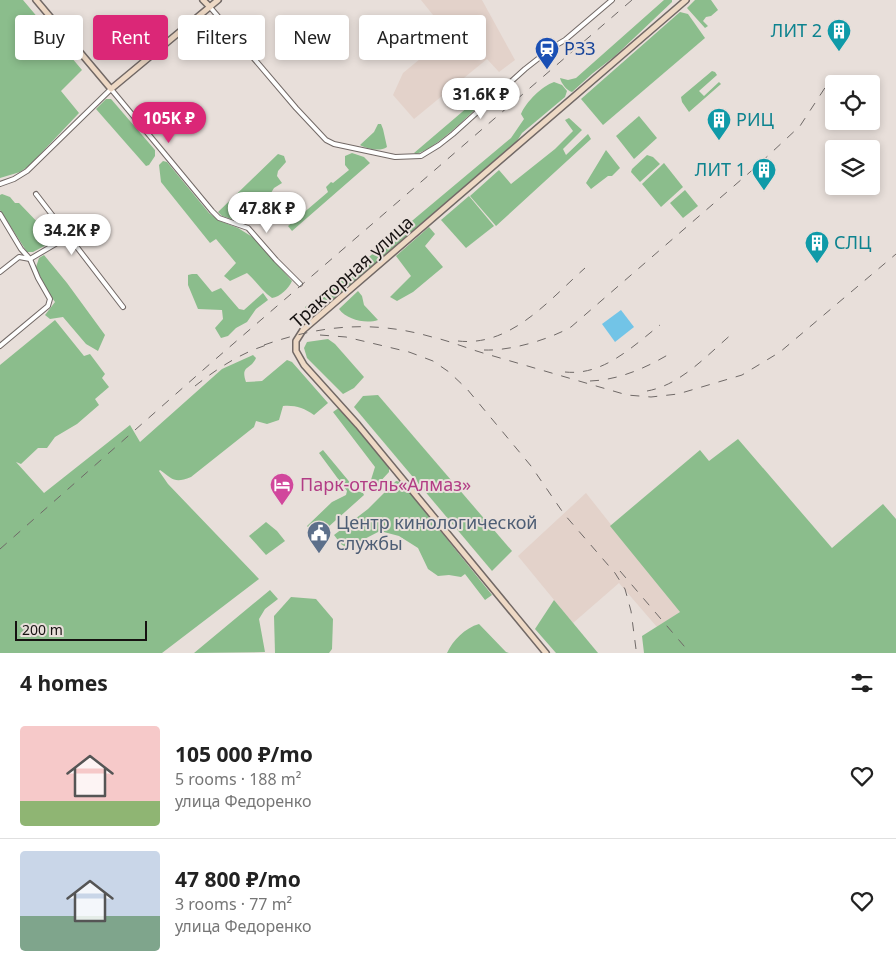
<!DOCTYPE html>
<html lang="en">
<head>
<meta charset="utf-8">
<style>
  body { margin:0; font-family:"Noto Sans",sans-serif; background:#f2f2f2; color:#222; height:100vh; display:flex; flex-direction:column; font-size:19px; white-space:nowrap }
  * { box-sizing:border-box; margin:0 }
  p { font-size:16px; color:#767676 }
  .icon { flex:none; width:28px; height:28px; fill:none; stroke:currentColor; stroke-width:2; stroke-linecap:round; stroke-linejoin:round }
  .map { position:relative; height:653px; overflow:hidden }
  .panel { display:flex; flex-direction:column; background:#fff; flex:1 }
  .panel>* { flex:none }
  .guide { position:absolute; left:15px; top:15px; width:500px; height:45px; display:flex; gap:10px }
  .controls { position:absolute; left:825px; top:75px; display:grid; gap:10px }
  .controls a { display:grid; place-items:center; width:55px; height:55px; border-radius:5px; background:#fff; box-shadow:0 2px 8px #0003; font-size:25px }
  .scale { position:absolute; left:15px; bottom:12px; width:132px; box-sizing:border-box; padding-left:5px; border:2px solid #161211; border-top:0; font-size:14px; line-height:18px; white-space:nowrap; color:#161211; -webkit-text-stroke:4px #e8dfda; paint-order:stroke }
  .price { position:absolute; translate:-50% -42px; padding:0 11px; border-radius:18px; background:#fff; color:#222; font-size:16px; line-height:32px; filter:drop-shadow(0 1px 2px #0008) }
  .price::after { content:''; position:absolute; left:50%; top:30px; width:15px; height:11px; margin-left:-8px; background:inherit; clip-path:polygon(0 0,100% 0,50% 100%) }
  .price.selected { background:#db2777; color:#fff }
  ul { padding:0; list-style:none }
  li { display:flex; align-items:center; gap:15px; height:125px; padding:0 20px }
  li+li { border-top:1px solid #e0e0e0 }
  li span { display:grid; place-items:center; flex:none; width:140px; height:100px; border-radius:5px; color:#555 }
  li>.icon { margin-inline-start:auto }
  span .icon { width:60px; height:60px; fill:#fffc; stroke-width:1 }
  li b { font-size:21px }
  h2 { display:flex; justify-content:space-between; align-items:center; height:60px; padding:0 20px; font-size:21px }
  .chip { padding:0 18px; border-radius:5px; background:#fff; box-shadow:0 2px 8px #0003; font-size:18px; line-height:45px }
  .chip.selected { background:#db2777; color:#fff }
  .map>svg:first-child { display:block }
  .built { fill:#e3d2ca }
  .green { fill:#8bbd8c }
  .water { fill:#72c4e7 }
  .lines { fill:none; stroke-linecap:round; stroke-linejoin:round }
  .street-casing { stroke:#726966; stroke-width:6 }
  .secondary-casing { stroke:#726966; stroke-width:8 }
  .street { stroke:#fff; stroke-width:4 }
  .secondary { stroke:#eed9c5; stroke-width:5 }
  .rail { stroke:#6f6967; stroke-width:1; stroke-dasharray:9 9; stroke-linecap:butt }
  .labels { text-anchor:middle; stroke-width:4; stroke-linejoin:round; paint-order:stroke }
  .culture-label { font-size:18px; fill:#0d838f; stroke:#e8dfda; text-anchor:end }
  .transit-label { font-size:18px; fill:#164399; stroke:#e8dfda; text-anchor:start }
  .street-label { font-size:18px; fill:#161211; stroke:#e8dfda }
  .hotel-label { font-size:18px; fill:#b23c85; stroke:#e8dfda; text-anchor:start }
  .service-label { font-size:18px; fill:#4e5e75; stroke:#e8dfda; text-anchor:start }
</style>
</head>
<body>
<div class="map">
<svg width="896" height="653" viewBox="0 0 896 653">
  <rect width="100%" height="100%" fill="#e8dfda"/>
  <g class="built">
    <path d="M421,0H482L515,60L499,72L487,59L414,119L393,95L403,73L449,35Z"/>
    <path d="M586,493L680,612L657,627L619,583L573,623L518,556Z"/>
  </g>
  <g class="green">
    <path d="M0,0H23L82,70L61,91L79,113L29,166L20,172L0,178Z"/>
    <path d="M664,0H672V2L615,56L593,73L572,92C567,91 561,83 560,78L568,80L576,78Z"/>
    <path d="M695,0H711L718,10L711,16L706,17L703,21L708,26L705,28L687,8Z"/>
    <path d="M680,12L688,14L705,38L603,125L581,99Z"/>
    <path d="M712,71L715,72L717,75L699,91L704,96L719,82L721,84L689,112L682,102L681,97Z"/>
    <path d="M554,82L562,85L567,91L565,97L522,133L517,141L330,302L325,304L314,315L309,314L305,307L333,287L511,138L524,119L521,114C526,102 542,86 554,82Z"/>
    <path d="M482,95H487L489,97C470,113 438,148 416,154L414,153Z"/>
    <path d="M106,99H111L155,150V156L149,165L146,166L96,109Z"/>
    <path d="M639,116L657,138L634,159L616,136Z"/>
    <path d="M569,118L582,130L563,149L566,155L588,134L591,139L496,226L470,196L499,170L511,184L555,149L573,131L565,120Z"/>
    <path d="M378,124H381L383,129L387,147C380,152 367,149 360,145L374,132Z"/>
    <path d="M606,150L620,168L612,176H608L591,189L586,183Z"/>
    <path d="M352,153L364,157L370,163L292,231L288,226L328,192L326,187L331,182L333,183L349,170L345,165V156Z"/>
    <path d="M278,154L284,156L286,162L278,171L277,176L282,183L274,188L268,198L272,203C264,213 255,218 244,223L222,216L218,212Z"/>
    <path d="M647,155L653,157L660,164L640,182L631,172L632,169Z"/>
    <path d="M163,161L167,162L209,213L220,221L238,228L254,238L292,281C289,288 280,297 272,298C262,291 256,281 247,273L230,281L224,276L236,263L216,239L210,243L161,182L159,165Z"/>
    <path d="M664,163L683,187L661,207L642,184Z"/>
    <path d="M685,190L698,206L683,218L670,203Z"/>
    <path d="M2,194L10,197L15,203H19L43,228L50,240V243L33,252H27L0,210V195Z"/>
    <path d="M469,196L494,226L466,248L441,220Z"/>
    <path d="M429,227L435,234L425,246L443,267L413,292L397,301L390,297L411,276L396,256Z"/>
    <path d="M44,255L67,283L105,335L98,351L86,344L63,317L50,319L45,315L55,302L45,288L36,267L39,258Z"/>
    <path d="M192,274H197L212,292L221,288L239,309L244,310L263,293L268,300L256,309L247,322L236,328L228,336L221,338L215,328L223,319L222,310L198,309L188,285V275Z"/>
    <path d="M358,291L362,296L364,305L378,320C366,324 347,320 339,309Z"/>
    <path d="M55,320L84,356L90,354L105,374L102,378L109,387L95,399L99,405L77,424L55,437L47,448H38L21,464L16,462L44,493L130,425L140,442L222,369L253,355L256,358C251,370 240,365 246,382L262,381L287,360L292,362L328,403L314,415C304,408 295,405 283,406L279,420L267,424L256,421L254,427L191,477C174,484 173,479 160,470L159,471L168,484L259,579L162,653H0V365Z"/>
    <path d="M328,339L335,344L364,377L354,388L343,394L307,358L304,348L307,342Z"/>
    <path d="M378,395L512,551L492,571L354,407L363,396Z"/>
    <path d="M340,407L389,467V472L377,485L373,486L370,483L375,467L333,412Z"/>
    <path d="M738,439L832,548L883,504L896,519V653H644L642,636L680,612L610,526L700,450L709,461Z"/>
    <path d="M323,450L357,491L363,493L364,495L317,537L307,526L332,502L346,495L347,491L319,453Z"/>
    <path d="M396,481L401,482L492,595L485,600L465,574L461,577L449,575L438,576L428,569L418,548L399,536L380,531L347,548L341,544L334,535L368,509Z"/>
    <path d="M266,522L277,531L285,541L266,555L249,536Z"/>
    <path d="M270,590L278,599L265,609L259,619L265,652L194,653Z"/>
    <path d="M291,597L316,599L333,619L332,649L329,653H275L274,616Z"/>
    <path d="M554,600L598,653H556L535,629Z"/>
    <path d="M479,624L506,652L509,653H447C453,640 465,628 479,624Z"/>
  </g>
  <path class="water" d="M621,310L634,327L615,342L602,324Z"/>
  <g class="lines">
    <defs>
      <g id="street">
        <path d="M210,7L296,108L326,140L334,144L395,157L421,156L439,145L453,134L525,69L553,47L565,40L612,0"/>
        <path d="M0,184L14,179L27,171L111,89L212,211L219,218L248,228L276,260L300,284"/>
        <path d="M36,194L123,307"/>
        <path d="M0,214L21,249L30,259L38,278L50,299L48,306L0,346"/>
        <path d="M0,272L19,257L30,259L69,236"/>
      </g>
      <g id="secondary">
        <path d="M36,0L111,89L218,0"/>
        <path d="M203,0L210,7"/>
        <path d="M546,653L358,425L304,365L296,351V341L303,330L686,0"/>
      </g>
    </defs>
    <use href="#street" class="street-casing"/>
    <use href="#secondary" class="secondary-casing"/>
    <use href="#street" class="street"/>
    <use href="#secondary" class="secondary"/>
    <g class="rail">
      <path d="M320,335L346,337L409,352L433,361L449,372L467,389L531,466L564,514L615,573L625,589L631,611L636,649"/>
      <path d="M458,341C511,347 549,300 585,268"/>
      <path d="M264,345C321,325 373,320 432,337C450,341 466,348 483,353C531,367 579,381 627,395L651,397L678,394L742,375L780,352L896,254"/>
      <path d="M484,350C510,351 548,340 571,327L757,166L800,126L832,77"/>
      <path d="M565,372C603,376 632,347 660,325"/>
      <path d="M590,381C619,380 646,368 671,353"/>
      <path d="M195,386C218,368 242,352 270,344"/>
      <path d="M647,391C681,385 707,355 733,333"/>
      <path d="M0,549L211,363L632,0"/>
      <path d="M620,571L690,653"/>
    </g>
  </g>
  <defs>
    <symbol id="building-pin" viewBox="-11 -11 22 30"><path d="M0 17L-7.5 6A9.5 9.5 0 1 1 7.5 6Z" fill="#0f9aa8" stroke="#e8dfda"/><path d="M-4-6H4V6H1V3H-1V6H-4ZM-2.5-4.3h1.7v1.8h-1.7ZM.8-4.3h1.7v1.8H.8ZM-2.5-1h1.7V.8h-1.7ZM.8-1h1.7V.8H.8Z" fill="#fff"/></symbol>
    <symbol id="station-pin" viewBox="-11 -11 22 30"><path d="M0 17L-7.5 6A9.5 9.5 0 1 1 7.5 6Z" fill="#1a4fb4" stroke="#e8dfda"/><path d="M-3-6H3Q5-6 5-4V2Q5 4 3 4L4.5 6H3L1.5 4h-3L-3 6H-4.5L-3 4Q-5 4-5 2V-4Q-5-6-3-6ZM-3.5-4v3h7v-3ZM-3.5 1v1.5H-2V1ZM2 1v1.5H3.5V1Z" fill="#fff"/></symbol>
    <symbol id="hotel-pin" viewBox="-11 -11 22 30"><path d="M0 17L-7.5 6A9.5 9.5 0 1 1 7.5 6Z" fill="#d1479c" stroke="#e8dfda"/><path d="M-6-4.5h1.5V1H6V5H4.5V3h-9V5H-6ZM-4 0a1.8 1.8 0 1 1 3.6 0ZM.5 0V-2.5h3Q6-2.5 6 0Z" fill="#fff"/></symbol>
    <symbol id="civic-pin" viewBox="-11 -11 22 30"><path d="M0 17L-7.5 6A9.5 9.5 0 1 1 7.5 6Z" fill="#5c6f8a" stroke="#e8dfda"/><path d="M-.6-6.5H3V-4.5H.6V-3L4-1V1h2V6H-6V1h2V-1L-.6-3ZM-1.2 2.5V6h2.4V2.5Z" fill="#fff"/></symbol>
  </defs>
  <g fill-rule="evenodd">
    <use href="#building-pin" x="825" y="17" width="28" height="38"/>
    <use href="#station-pin" x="533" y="35" width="28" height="38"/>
    <use href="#building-pin" x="705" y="106" width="28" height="38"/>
    <use href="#building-pin" x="750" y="156" width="28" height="38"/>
    <use href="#building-pin" x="803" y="229" width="28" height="38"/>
    <use href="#hotel-pin" x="268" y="471" width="28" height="38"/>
    <use href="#civic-pin" x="305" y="519" width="28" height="38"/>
  </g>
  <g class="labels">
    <g class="culture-label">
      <text x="822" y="37">ЛИТ 2</text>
      <text x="736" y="126" text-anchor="start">РИЦ</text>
      <text x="746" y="176">ЛИТ 1</text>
      <text x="834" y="249" text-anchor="start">СЛЦ</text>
    </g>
    <g class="transit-label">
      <text x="564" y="55">РЗЗ</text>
    </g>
    <g class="street-label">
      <text transform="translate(352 272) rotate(-42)" y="6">Тракторная улица</text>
    </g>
    <g class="hotel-label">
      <text x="300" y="491">Парк-отель«Алмаз»</text>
    </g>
    <g class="service-label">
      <text x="336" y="529">Центр кинологической<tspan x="336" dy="21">службы</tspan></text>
    </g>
  </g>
</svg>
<div class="controls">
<a><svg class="icon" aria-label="locate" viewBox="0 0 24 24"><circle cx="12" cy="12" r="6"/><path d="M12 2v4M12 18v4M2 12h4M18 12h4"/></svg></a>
<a><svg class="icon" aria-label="layers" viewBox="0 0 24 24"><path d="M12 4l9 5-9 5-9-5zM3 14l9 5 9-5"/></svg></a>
</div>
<div class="scale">200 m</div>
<b class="price" style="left:481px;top:120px">31.6K ₽</b>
<b class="price selected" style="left:169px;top:144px">105K ₽</b>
<b class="price" style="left:267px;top:234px">47.8K ₽</b>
<b class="price" style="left:72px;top:256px">34.2K ₽</b>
<div class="guide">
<a class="chip">Buy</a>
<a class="chip selected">Rent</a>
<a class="chip">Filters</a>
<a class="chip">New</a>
<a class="chip">Apartment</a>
</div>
</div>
<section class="panel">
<h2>4 homes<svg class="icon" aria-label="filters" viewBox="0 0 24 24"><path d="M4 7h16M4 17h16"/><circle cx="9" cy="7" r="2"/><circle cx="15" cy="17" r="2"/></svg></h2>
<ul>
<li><span style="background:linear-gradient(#f6c9c9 75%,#8fb573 0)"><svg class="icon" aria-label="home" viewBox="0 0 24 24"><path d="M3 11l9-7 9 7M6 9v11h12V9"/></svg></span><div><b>105 000 ₽/mo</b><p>5 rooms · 188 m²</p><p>улица Федоренко</p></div><svg class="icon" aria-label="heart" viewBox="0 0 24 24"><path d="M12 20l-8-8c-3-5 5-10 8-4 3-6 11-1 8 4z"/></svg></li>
<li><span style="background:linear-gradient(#c9d6e8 65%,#7fa58c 0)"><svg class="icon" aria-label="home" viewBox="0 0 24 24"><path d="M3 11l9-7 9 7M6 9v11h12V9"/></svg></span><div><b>47 800 ₽/mo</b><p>3 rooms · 77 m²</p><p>улица Федоренко</p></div><svg class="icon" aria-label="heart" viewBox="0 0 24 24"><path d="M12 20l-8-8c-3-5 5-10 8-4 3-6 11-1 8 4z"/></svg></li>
</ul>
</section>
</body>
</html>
